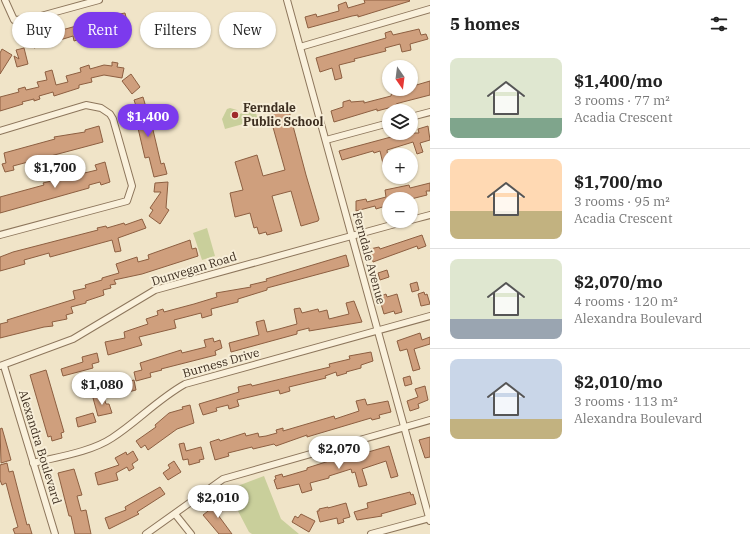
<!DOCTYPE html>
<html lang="en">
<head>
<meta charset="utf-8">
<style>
  body { margin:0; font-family:"IBM Plex Serif",serif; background:#f2f2f2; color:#222; height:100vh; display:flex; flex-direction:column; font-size:15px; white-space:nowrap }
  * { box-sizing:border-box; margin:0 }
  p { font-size:13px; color:#767676 }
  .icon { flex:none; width:22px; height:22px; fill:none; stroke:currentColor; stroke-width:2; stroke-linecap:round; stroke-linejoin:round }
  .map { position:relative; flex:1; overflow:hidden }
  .drawer { display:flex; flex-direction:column; background:#fff; width:320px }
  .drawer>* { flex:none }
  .hud { position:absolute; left:12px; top:12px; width:358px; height:36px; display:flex; gap:8px }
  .needle { width:26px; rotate:166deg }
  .tools { position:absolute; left:382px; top:60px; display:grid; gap:8px }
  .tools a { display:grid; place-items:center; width:36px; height:36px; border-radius:50%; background:#fff; box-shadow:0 1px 3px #0004; font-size:20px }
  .price { position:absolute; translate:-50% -34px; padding:0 9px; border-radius:14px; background:#fff; color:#222; font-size:13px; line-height:26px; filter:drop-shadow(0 1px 2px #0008) }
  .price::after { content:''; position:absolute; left:50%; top:24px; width:12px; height:9px; margin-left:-6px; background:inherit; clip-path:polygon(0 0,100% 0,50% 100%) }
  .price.active { background:#7c3aed; color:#fff }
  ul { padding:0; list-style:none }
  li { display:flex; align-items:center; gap:12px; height:100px; padding:0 20px }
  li+li { border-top:1px solid #e0e0e0 }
  li span { display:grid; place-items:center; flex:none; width:112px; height:80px; border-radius:8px; color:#555 }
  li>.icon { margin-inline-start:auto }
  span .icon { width:48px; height:48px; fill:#fffc; stroke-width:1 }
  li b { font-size:17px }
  h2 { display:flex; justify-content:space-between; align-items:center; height:48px; padding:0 20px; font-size:17px }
  .chip { padding:0 14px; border-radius:18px; background:#fff; box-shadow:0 1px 3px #0004; font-size:14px; line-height:36px }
  .chip.active { background:#7c3aed; color:#fff }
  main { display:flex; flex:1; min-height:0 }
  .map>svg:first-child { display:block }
  .green { fill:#c9cf9b }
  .building { fill:#cf9f7d; stroke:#8d5f41 }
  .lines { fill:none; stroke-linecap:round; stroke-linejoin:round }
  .minor-casing { stroke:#8d765c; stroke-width:8 }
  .minor { stroke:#faf1dc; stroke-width:6 }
  .poi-dot { fill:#9e2a2b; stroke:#f7eed8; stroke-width:1.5 }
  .labels { text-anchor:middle; stroke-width:4; stroke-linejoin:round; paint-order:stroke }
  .poi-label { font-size:12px; font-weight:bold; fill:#3d2e20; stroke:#f7eed8; text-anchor:start }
  .street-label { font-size:12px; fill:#3d2e20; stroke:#f7eed8 }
</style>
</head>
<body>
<main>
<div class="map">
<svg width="430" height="534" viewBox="0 0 430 534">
  <rect width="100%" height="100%" fill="#f0e4c8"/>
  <g class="green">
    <path d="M230,108L237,110L239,114L255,110L258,120L225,129L222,119L227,109Z"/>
    <path d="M207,228L215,256L202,260L193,233Z"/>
    <path d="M264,476L281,519L299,534H252L249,532L227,490Z"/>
  </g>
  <g class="building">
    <path d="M364,0H409L410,1L358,17V15L352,16L308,28L305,17L316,14L317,17L339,11L338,5L346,2L348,8L365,3Z"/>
    <path d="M125,13L127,21L88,32L89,36L74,41L73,36L34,48L32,40L51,35V33L98,20L97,18Z"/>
    <path d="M419,29L421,35L426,34L428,39L410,44L411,50L402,52L400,44L385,48L386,51L354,59L355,61L339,65L342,78L335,80L332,68L320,72L316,58L386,38L385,33L391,31L393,35Z"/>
    <path d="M24,48L28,64L17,67L14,56L19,59L16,50Z"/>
    <path d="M2,49L12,55L0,74V53Z"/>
    <path d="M112,62L118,63L117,67L124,68L122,78L104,75L91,78L92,82L79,85V88L54,96L53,92L39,96L40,99L34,101V99L22,102L23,104L0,111V97L19,92L18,89L25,87L26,90L39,87L37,82L47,80L45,72L52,70L56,85L68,82L66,76L81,72L80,68L89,65L90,69L104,65L112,66Z"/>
    <path d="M131,74L140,87L132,94L122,81Z"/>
    <path d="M430,81V95L399,103L396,104V106L377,111V109L334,122L331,111L343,107V102L350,100L351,102L364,101V103L391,96L392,91L414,89L413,86Z"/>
    <path d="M143,97L148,114L149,113L161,164L164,163L167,174L154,177L149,157L145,158L133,107L136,106L134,100Z"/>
    <path d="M286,105L287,108L288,107L306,175L319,219L318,221L301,226L291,191L272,196L282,231L267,235L266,232L259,234L257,227L254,228L250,213L235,217L230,193L243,190L235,162L257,155L263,176L285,170L269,113L276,111L275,107Z"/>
    <path d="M99,126L103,142L13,166L14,170L5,172L2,164L6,163L4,153L55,139L54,137L85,132V130Z"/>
    <path d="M428,126L430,140L420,143L423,152L417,154L413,142L387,150L389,167L384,168L380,151L374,153L373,151L342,160L339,151L391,137L390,133H419L418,129Z"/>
    <path d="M105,162L110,182L101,185L100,182L89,185V188L0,213V197L44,185L43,183L97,170L95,165Z"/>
    <path d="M168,182L166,208L169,210L160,224L149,216L153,210L150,208L161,192H154L155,183Z"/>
    <path d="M430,183V191H426L427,195L411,199H389V205L376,209L375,206L356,211V201L366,199L367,202L386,197L385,190L409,185L410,188Z"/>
    <path d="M142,219L146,228L118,238L121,251L115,252L112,240L50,257L49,253L24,260L25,264L0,271V257L13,252L98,230L97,228L106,226L107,228L124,223L125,225Z"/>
    <path d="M422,235L426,246L418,249L417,246L373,262L370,249L379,247L380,249Z"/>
    <path d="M190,240L192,249L196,248L198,256L142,274L114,280L116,284L110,285L111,288L103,290L104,295L86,301V303L71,307L73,313L66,315L67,319L52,322L53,326L44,327L0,338V324L8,322L7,320L75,299L73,291L86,288L85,285L102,280V278L119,273L116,264L137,257L138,262L149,259L148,255Z"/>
    <path d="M346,255L349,266L267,288V290L238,299V302L211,309L212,315L202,318L201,313L174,320L176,328L139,337L142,345L108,355L105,342L125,338L124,332L148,324L146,319L158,315L157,311L163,309L164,312L194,304L217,297L216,293L251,287L250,285L267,281L266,279Z"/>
    <path d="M387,270L389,277L380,280L378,273Z"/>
    <path d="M417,282L419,290L412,292L410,284Z"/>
    <path d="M424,292L425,295L427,294L430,304L421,306L418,294Z"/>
    <path d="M386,294L387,297L397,294L402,312L395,314L394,311L384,314L379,297Z"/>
    <path d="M354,301L362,322L309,331V328L297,331V334L231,352L229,343L259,335L256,322L264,320L267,332L279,329L297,324L294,309L300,308L302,313L318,309L319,312L327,310L329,319L349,314L346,303Z"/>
    <path d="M420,333L422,340L430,337V344L414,349L420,369L413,371L407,349L400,351L397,341Z"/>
    <path d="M213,338L214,342L220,340L222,348L215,351L216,355L161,369L162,370L150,373L151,377L136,381L134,372L142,370L140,363L181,350L182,353L206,347L204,340Z"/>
    <path d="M371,352L373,361L361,365V368L346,372L347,373L337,376L336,372L325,376L326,378L289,387L290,391L280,394L279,390L237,400L239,406L229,409L228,405L216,408L217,411L203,415L199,404L239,392L238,387L251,384L252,386L309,372L330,367L329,364L350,359L349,356Z"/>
    <path d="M97,353L99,362L92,364L93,368L63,376L61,369L83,362L82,357Z"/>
    <path d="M46,370L64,432L61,433L62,438L52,441L51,436L48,437L30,375Z"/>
    <path d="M410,376L412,384L405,386L403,378Z"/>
    <path d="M134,380L136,390L120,394L118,384Z"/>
    <path d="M425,386L428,400L418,404L419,408L410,411L407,401L418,397L415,389Z"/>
    <path d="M103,395L106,404H109L112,413L98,416L93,398Z"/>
    <path d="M365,399L367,405L388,401L391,412L379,415L380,418L372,420L371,418L307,437V435L276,446L274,444L253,449L252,447L228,453L229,456L215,460L210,442L219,439L220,441L245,433L246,436L258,433L259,437L266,436L277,433L276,430L283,428V431L334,416L335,419L359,411L356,401Z"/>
    <path d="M190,405L194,423L177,429L148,450L145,445L141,448L136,441L156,427L155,425L169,413L183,409L182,407Z"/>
    <path d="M93,413L96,422L78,427L76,418Z"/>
    <path d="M2,428L11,460L1,463L0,429Z"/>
    <path d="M430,437V457L425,458L419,440Z"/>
    <path d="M184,443L186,451L201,447L204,459L199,460L200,462L189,465L188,459L183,460L179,444Z"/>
    <path d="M389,446L398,476L391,478L386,461L362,469L367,485L359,487L355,472L352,473L351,469L329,476V478L310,483L312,490L302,493L299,484L277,489L274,480L276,479L275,476L282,474L283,477L307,470V468L329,461V458L336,456L337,461Z"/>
    <path d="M133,451L138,460L132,464L134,468L129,471L127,467L116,473L118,480L98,485L95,473L119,465L115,458L126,452L127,455Z"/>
    <path d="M174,461L181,472L168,480L163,473L170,468L168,465Z"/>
    <path d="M7,463L9,472L13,471L27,525L29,524L32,534H15L13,529L18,527L12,506L6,483L2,485L0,480V465Z"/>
    <path d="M74,469L82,495L77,496L81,511L86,510L91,534H75L71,516H69L58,473Z"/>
    <path d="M160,487L165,494L137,512L139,514L109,529L105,518L126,510L125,507Z"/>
    <path d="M410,492L411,495L413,494L416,504L381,514L382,516L357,520L354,512L368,508L367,503Z"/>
    <path d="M224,501L229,506L218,515L232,534H219L203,515L217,504L219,506Z"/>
    <path d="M346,503L350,517L343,519L344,522L338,524L337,518L320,522L317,511H319V509L328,507V508Z"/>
    <path d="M301,514L315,521L309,532L292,522L295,516L298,518Z"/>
  </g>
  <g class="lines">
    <defs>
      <g id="minor">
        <path d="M5,0L14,20L30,19L99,0"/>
        <path d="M287,0L430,521"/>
        <path d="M300,47L430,9"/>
        <path d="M411,117L430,112"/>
        <path d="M0,131L86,105L101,108L110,114L113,119L132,186L127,201L0,235"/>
        <path d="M326,140L389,123"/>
        <path d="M411,220L430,215"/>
        <path d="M0,366L73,339L155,290L406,221"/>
        <path d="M4,366L55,534"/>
        <path d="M33,463C57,457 91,452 112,438C137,422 158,399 185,384L430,316"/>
        <path d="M175,514L191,534"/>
        <path d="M146,534L223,479L430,420"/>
        <path d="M371,534L430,518"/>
      </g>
    </defs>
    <use href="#minor" class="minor-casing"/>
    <use href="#minor" class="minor"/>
  </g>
  <circle class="poi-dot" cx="235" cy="115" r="4"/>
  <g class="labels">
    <g class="poi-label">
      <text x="243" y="112">Ferndale<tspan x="243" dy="14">Public School</tspan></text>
    </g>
    <g class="street-label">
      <text transform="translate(369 258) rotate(75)" y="4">Ferndale Avenue</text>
      <text transform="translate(194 269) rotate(-17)" y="4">Dunvegan Road</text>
      <text transform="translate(221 363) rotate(-16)" y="4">Burness Drive</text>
      <text transform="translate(40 447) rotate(73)" y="4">Alexandra Boulevard</text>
    </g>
  </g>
</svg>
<div class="tools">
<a><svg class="needle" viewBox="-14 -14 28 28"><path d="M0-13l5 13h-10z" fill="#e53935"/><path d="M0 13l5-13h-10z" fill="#767676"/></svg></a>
<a><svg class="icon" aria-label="layers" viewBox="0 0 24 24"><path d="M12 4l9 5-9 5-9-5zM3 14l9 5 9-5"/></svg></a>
<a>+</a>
<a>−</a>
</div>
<b class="price active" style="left:148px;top:138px">$1,400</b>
<b class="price" style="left:55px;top:189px">$1,700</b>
<b class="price" style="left:102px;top:406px">$1,080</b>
<b class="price" style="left:339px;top:470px">$2,070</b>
<b class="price" style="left:218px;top:519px">$2,010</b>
<div class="hud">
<a class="chip">Buy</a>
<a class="chip active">Rent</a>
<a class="chip">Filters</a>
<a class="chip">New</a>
</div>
</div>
<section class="drawer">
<h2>5 homes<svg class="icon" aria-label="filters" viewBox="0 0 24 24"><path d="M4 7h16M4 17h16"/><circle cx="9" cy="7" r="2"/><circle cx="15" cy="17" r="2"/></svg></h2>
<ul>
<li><span style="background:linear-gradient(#dfe7d0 75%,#7fa58c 0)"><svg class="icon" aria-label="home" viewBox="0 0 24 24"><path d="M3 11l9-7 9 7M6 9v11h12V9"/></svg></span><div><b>$1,400/mo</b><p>3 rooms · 77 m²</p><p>Acadia Crescent</p></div></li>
<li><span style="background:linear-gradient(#ffd9b3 65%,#c2b280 0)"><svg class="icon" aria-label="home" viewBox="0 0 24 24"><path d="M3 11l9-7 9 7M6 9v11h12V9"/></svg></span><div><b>$1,700/mo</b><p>3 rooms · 95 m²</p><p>Acadia Crescent</p></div></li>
<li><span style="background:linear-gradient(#dfe7d0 75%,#9aa5b1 0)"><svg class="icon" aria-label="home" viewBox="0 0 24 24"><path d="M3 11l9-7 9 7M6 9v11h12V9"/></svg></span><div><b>$2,070/mo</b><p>4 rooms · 120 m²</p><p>Alexandra Boulevard</p></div></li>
<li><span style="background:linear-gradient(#c9d6e8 75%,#c2b280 0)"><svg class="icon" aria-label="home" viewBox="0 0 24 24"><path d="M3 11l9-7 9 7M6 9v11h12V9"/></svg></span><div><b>$2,010/mo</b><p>3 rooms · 113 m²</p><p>Alexandra Boulevard</p></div></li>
</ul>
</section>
</main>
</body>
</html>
